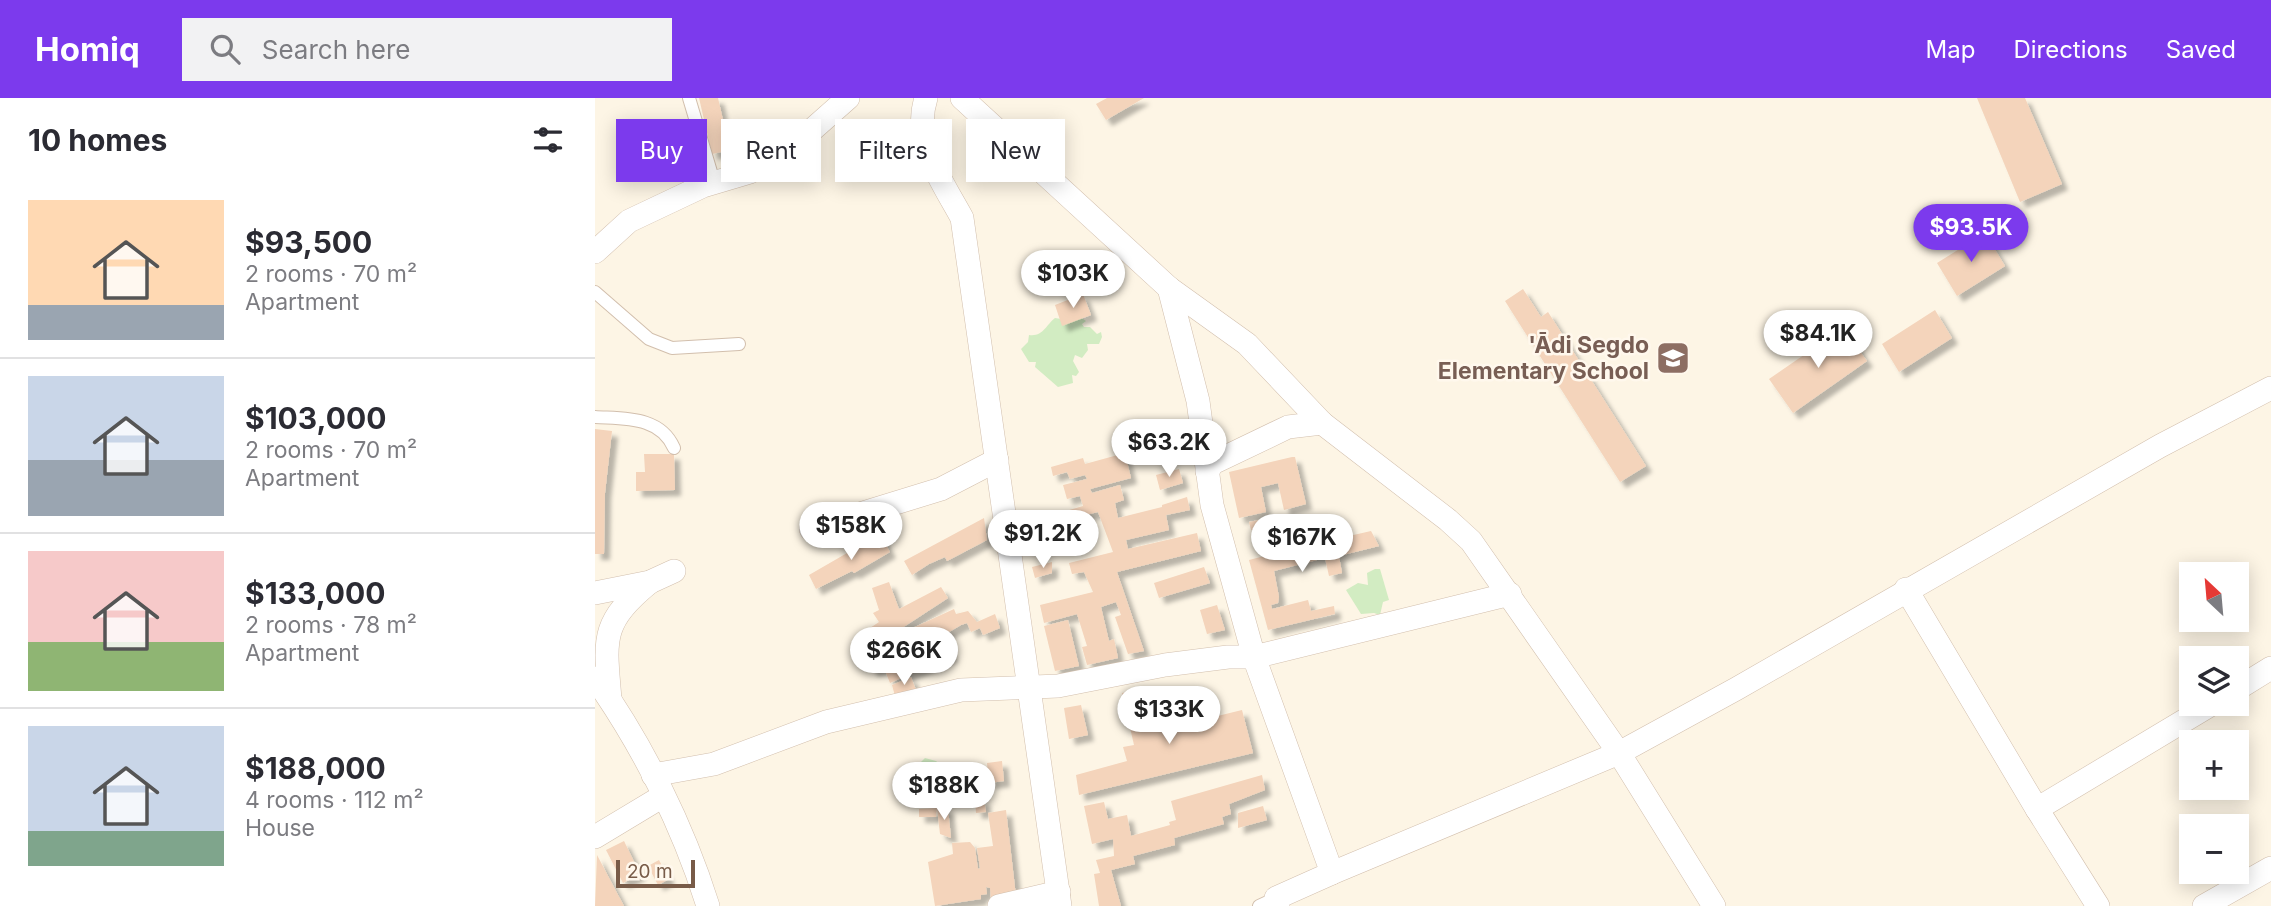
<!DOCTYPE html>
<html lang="en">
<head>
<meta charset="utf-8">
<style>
  body { margin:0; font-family:Inter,sans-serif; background:#f2f2f3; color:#2b2b33; height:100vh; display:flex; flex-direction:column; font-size:26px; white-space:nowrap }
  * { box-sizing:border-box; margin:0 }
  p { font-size:23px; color:#7c7c81 }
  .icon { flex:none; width:38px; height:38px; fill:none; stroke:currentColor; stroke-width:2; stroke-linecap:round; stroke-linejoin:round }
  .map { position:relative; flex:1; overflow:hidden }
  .drawer { display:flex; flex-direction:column; background:#fff; width:595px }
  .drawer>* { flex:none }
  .guide { position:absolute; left:21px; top:21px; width:665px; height:63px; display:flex; gap:14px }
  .needle { width:46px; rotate:334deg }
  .fabs { position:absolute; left:1584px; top:464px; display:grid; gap:14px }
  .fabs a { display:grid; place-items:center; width:70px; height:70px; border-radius:0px; background:#fff; box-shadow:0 4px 18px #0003; font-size:35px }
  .scale { position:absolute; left:21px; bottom:18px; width:79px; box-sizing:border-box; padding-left:7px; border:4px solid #785b48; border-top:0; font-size:19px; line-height:24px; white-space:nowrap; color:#785b48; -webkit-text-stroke:5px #fff8ed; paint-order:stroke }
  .price { position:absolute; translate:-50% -60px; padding:0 16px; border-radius:24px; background:#fff; color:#222; font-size:23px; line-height:46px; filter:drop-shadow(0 2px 4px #0008) }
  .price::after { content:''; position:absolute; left:50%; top:42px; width:21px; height:16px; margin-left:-10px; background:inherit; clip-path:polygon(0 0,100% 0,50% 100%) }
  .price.selected { background:#7c3aed; color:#fff }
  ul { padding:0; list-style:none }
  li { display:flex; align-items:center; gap:21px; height:175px; padding:0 28px }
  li+li { border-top:2px solid #e1e1e2 }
  li span { display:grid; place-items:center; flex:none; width:196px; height:140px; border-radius:0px; color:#555 }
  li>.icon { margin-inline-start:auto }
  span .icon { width:84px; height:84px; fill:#fffc; stroke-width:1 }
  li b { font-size:30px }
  h2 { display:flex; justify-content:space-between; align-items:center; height:84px; padding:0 28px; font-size:30px }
  .pill { padding:0 24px; border-radius:0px; background:#fff; box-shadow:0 4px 18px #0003; font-size:24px; line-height:63px }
  .pill.selected { background:#7c3aed; color:#fff }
  header { display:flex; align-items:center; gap:42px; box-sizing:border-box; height:98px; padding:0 35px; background:#7c3aed; color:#fff }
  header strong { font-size:33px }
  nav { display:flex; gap:38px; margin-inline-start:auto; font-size:24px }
  .search { width:490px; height:63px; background:#f2f2f3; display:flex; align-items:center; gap:18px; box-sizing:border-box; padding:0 24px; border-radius:0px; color:#7c7c81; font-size:26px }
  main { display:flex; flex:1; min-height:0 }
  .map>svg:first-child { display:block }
  .green { fill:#d2ecc2 }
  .building { fill:#f4d4bb; filter:url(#shadow) }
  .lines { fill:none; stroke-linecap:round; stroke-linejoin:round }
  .service-casing { stroke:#d2bfad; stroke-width:14 }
  .minor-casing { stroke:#d2bfad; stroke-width:24 }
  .service { stroke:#fff; stroke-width:12 }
  .minor { stroke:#fff; stroke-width:23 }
  .labels { text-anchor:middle; stroke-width:5; stroke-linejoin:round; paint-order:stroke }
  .education-label { font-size:23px; font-weight:bold; fill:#785e54; stroke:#fff8ed; text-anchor:end }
</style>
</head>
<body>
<header>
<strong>Homiq</strong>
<div class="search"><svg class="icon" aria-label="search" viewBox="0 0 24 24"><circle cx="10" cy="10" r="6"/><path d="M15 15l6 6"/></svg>Search here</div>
<nav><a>Map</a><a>Directions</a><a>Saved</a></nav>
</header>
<main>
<section class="drawer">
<h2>10 homes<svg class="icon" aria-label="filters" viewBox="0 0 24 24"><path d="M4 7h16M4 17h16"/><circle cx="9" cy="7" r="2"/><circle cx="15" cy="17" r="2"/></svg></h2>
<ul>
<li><span style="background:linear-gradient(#ffd9b3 75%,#9aa5b1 0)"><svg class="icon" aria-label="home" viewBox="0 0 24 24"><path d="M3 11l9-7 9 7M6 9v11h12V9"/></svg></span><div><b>$93,500</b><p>2 rooms · 70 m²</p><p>Apartment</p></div></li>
<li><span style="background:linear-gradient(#c9d6e8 60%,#9aa5b1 0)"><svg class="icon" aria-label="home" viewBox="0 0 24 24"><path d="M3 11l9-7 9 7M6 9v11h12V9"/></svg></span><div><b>$103,000</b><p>2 rooms · 70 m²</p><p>Apartment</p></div></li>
<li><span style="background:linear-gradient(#f6c9c9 65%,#8fb573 0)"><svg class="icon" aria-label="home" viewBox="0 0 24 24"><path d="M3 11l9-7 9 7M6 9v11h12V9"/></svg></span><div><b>$133,000</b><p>2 rooms · 78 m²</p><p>Apartment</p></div></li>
<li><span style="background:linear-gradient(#c9d6e8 75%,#7fa58c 0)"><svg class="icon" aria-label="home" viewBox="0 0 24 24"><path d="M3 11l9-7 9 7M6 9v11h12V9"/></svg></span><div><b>$188,000</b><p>4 rooms · 112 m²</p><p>House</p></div></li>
</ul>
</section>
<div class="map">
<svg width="1676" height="808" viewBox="0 0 1676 808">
  <defs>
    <filter id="shadow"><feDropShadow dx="6" dy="6" stdDeviation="2" flood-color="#0004"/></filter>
  </defs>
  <rect width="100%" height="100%" fill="#fdf5e5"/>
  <g class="green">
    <path d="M484,218L491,223L487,226L489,229H495L502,236L506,234L507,239L504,246H492L493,252L487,260L480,257L478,263L484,274L481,278L477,277L478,285L463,289L440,269L441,264H434L426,251L433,244L434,237C448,239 451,227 460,220L479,223Z"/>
    <path d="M780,471H785L794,502L788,504L785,517L779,515L766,516L751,492L763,485L773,487L772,475Z"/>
    <path d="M330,660L341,663L348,669L346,686L332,687L318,672Z"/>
  </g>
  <g class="building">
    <path d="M104,0H123L131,35L147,32L150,49L117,56Z"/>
    <path d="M512,0H549L511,22L501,6Z"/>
    <path d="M1382,0H1430L1467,86L1425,104Z"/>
    <path d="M147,54L150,68L133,71L130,57Z"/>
    <path d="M1390,135L1410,168L1362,198L1342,165Z"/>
    <path d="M928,191L946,219L953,214L1051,368L1025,384L910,203Z"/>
    <path d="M488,196L496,217L467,228L460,207Z"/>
    <path d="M1340,212L1357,240L1304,274L1287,246Z"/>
    <path d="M1248,230L1272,263L1198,315L1174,281Z"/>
    <path d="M0,331L17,333L10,395L9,456H0Z"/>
    <path d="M530,355L536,380L495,391L497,395L525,387L529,402L520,405L523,420L567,409V407L592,399L595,412L571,417L574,432L531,442L533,451L602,435L606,453L522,474L549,553L533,556L520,519L526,517L521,504L506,509L514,543L519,541L523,560L492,567L487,549L492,548L482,516L449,525L445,507L498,494L489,474L477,476L474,465L518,454L503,414L474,421L471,413L488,408L485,398L472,401L468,387L492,381L490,377L475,381L472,374L458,378L456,369L488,360L490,366Z"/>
    <path d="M49,356H79L80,392L41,393V374H50Z"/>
    <path d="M697,359H700L711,406L689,412L683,385L679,386L666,389L671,414L644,420L634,374Z"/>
    <path d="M584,371L588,385L565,392L561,377Z"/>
    <path d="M678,419L680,428L656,432L654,424Z"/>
    <path d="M389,420L392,442L352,463L350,459L334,466L317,477L309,463Z"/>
    <path d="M716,433L719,446L776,433L784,448L744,458L747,475L734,478L730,460L679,473L684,499L683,505L676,507L677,511L713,502L716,513L739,508L740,516L673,532L654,462L701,450L698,437Z"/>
    <path d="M285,436L295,454L259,475L257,473L221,491L214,477Z"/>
    <path d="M457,464V475L440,480L437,469Z"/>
    <path d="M609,469L615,485L564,500L559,485Z"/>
    <path d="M294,484L304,511L346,489L353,500L278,549L269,534L284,524L278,515L284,512L277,490Z"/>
    <path d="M622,507L630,532L612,536L605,512Z"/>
    <path d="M359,511L361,516L373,513L382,524L400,516L405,530L388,537L385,530L376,534L372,525L366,527L349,537L357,558L295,585L289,570L277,573L272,563L282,558L281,555L297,546L311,533Z"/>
    <path d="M473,522L484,568L460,573L449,528Z"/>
    <path d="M316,579L321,592L300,598L297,587Z"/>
    <path d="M552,590L562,633L581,628L578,617L586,614L590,626L647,612L658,655L484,697L481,677L532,663L528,649L539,647L527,595Z"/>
    <path d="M486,607L493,637L474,641L469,610Z"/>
    <path d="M407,663L409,683L394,685L392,665Z"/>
    <path d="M667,677L670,692L634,706L636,716L627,719L629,726L579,740L580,747L538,758L540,766L516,772L526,808H504L499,776L505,775L501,762L519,758L518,741L497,746L489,708L509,704L513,721L532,717L536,738L575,727L574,724L581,722L576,703Z"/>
    <path d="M389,701L391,714L381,715L380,703Z"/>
    <path d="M668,708L672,722L643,730V715Z"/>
    <path d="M342,710L341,719H324V711Z"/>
    <path d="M342,710H353L356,740L345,736Z"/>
    <path d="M411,712L421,798L396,801L395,790L391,789L392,796L386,797V801L340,808L333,764L358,756L357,745L375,744L380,750L383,771L385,770L382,750L398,748L393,715Z"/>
    <path d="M29,743L45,776L28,785L11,752Z"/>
    <path d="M2,757L22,795L29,808H0Z"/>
    <path d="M64,762L74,781L63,787L53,768Z"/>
  </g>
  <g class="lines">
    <defs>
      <g id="service">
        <path d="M94,0L119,84"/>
        <path d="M0,194L54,241L77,250L144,246"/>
        <path d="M0,319C30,321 65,318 79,350"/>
        <path d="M664,808L681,800"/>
      </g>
      <g id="minor">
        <path d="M331,0C317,43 347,83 367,120L465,808"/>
        <path d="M367,0L574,190L652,246L727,325L853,422L876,443L1024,655L1119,808"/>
        <path d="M0,154L34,123L108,88L155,74L209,39L253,0"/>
        <path d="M574,190L603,303L617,407L659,559L737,775L681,800L683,808"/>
        <path d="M612,373L618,365L693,329L727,325"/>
        <path d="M216,431L346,391L402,362"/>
        <path d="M1311,491L1442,711L1503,808"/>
        <path d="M0,495L55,484L79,473"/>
        <path d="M0,580C48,648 88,728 113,808"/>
        <path d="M1642,591L1676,570"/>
        <path d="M15,601C10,541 5,525 55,484"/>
        <path d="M58,677L119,666L231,624L366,592L463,588L570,567L633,559H659L915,496"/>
        <path d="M1442,711L1617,606"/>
        <path d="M0,739L68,698"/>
        <path d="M737,775L1024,655L1141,591L1565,348L1676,290"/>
        <path d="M404,808L464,794"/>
        <path d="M1609,808L1676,770"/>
      </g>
    </defs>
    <use href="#service" class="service-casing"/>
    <use href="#minor" class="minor-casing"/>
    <use href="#service" class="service"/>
    <use href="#minor" class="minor"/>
  </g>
  <defs>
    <symbol id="school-square" viewBox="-11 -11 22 22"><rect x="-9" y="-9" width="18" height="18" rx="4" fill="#8d6e63" stroke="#fff8ed"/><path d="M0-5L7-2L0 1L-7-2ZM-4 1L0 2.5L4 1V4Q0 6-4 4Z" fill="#fff"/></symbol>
  </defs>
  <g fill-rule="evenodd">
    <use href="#school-square" x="1059" y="241" width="38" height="38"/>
  </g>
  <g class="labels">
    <g class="education-label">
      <text x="1054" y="255">'Ādi Segdo<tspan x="1054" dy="26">Elementary School</tspan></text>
    </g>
  </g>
</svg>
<div class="fabs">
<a><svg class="needle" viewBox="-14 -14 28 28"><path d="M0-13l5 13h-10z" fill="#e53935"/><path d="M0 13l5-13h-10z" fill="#7c7c81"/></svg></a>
<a><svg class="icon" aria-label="layers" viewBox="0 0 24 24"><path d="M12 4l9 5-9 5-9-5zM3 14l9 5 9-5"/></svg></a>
<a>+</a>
<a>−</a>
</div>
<div class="scale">20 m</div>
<b class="price selected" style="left:1376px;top:166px">$93.5K</b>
<b class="price" style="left:478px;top:212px">$103K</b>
<b class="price" style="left:1223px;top:272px">$84.1K</b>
<b class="price" style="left:574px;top:381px">$63.2K</b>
<b class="price" style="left:256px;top:464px">$158K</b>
<b class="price" style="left:448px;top:472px">$91.2K</b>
<b class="price" style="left:707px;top:476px">$167K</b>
<b class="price" style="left:309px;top:589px">$266K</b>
<b class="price" style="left:574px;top:648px">$133K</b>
<b class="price" style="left:349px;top:724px">$188K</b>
<div class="guide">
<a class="pill selected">Buy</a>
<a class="pill">Rent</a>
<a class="pill">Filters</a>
<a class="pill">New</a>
</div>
</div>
</main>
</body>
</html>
